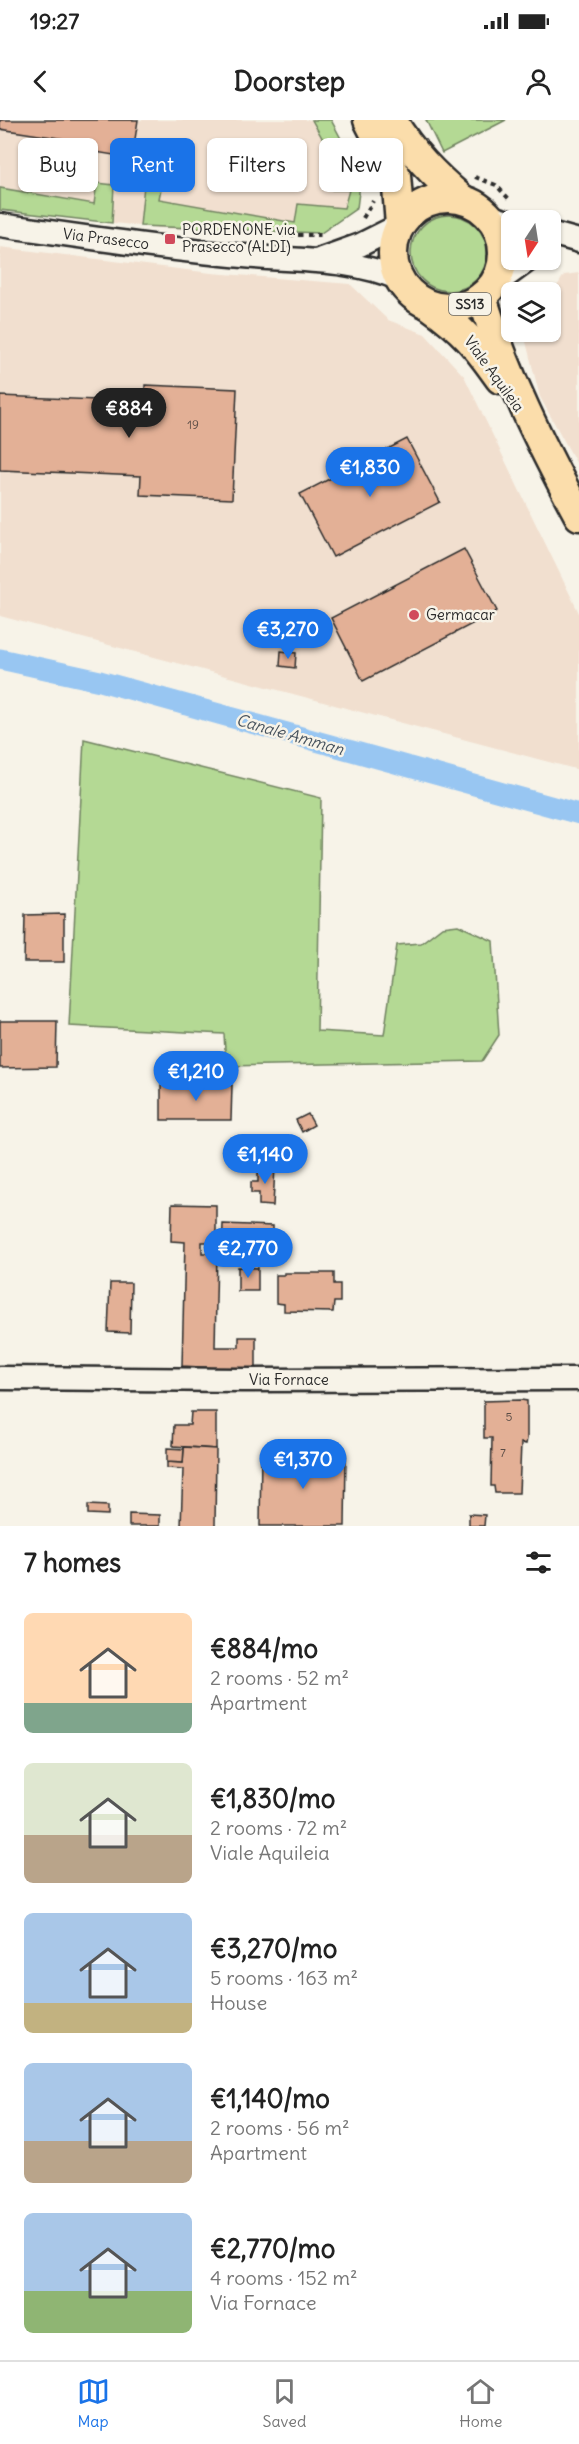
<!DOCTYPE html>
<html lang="en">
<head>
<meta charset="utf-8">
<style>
  body { margin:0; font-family:Delius,sans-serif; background:#f6f6f6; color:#222; height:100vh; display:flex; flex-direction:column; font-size:22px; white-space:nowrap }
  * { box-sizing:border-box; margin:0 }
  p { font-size:20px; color:#767676 }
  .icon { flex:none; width:33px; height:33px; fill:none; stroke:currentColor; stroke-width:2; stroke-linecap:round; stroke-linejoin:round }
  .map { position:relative; height:1406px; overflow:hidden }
  .details { display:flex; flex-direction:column; background:#fff; flex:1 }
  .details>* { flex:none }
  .top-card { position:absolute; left:18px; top:18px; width:543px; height:54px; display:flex; gap:12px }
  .needle { width:39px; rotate:192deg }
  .buttons { position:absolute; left:501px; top:90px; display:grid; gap:12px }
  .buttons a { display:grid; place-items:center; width:60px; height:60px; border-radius:9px; background:#fff; box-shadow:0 2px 4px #0004; font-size:30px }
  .price { position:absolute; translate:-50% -51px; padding:0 14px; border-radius:21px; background:#1a73e8; color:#fff; font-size:20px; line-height:39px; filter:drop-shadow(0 2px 3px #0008) }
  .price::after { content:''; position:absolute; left:50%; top:36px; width:18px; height:14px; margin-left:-9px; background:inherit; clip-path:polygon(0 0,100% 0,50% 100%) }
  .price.selected { background:#222; color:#fff }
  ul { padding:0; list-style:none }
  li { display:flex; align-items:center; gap:18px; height:150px; padding:0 24px }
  li span { display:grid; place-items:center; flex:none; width:168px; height:120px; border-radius:9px; color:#555 }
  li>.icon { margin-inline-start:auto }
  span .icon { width:72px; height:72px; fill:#fffc; stroke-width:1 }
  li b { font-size:26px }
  h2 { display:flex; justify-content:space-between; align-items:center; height:72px; padding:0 24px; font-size:26px }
  .pill { padding:0 21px; border-radius:9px; background:#fff; box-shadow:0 2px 4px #0004; font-size:21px; line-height:54px }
  .pill.selected { background:#1a73e8; color:#fff }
  .status { display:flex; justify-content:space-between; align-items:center; height:42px; padding:0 30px; background:#fff; direction:ltr }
  .status svg { height:16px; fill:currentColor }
  header { display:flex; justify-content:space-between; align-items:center; height:78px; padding:0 24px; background:#fff; font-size:27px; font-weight:800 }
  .tab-bar { display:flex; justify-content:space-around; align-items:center; height:84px; border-top:2px solid #e0e0e0; background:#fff; font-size:16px; color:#767676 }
  .tab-bar a { display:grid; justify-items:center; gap:3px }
  .tab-bar .selected { color:#1a73e8 }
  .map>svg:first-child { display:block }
  .built { fill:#f1dfcf }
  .green { fill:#b4d994; stroke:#708260; stroke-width:1.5 }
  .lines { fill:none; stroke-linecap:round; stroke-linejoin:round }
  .canal { stroke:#98c6f2; stroke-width:21 }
  .building { fill:#e3b096; stroke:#2b2b2b; stroke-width:1.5 }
  .minor-casing { stroke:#2b2b2b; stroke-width:27 }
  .major-casing { stroke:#2b2b2b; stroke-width:33 }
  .path { stroke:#2b2b2b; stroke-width:4; stroke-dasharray:4.5 4.5; stroke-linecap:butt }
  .minor { stroke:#f7f3e8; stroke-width:22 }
  .major { stroke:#fbddab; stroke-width:28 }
  .poi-dot { fill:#d1495b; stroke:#f7f3e8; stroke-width:2 }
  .labels { text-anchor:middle; stroke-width:5; stroke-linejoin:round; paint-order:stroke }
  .number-label { font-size:12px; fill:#594c46 }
  .shield { fill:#f7f3e8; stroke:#686764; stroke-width:1.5 }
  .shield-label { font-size:14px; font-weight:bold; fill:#2b2b2b }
  .poi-label { font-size:15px; fill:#2b2b2b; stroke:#f7f3e8; text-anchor:start }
  .street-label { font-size:15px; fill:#2b2b2b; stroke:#f7f3e8 }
  .water-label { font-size:16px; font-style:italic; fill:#46525d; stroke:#f7f3e8 }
</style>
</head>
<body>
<div class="status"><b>19:27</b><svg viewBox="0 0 49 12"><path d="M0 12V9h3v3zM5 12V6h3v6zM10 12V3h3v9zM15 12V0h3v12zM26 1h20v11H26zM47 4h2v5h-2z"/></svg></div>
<header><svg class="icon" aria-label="back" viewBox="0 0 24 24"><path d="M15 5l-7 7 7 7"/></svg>Doorstep<svg class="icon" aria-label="person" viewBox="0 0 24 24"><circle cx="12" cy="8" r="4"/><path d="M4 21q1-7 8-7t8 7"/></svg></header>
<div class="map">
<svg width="579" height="1406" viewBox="0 0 579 1406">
  <rect width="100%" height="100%" fill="#f7f3e8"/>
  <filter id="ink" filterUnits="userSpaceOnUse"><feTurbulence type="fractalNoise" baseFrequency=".0167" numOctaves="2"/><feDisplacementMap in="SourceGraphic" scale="12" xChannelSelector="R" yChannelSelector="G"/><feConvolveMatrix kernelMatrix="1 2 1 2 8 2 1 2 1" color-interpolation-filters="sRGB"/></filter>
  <g filter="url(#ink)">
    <g class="built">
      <path d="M0,0H331L361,56L357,88L321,113L158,108L0,90Z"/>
      <path d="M0,127L211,153L350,164L388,200L425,214L464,256L579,493V650L0,496Z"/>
      <path d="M579,153V348L540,277L524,214L526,212H550L551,176L564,155Z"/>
    </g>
    <g class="green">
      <path d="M312,0H331L361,56L357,88L321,113L140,106L144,65L162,63L159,79L295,103L298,84L344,88L349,70H332L329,64L343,55Z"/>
      <path d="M426,0H506L442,33Z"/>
      <path d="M97,63L114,65L112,103L0,90V68L94,84Z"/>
      <circle cx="449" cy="133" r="38"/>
      <path d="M84,619L321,678L317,911L384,915L397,825L421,823L442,807L458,805L493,821L499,915L482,941L226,946L224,914L69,906Z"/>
    </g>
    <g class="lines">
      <path class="canal" d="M0,539L100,561L579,694"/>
    </g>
    <g class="building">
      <path d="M0,0H138L132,38L77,29L79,21L0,9Z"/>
      <path d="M145,265L237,269L232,379L140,375L141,356L0,350V276L145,282Z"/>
      <path d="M407,319L440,382L333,437L300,374Z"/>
      <path d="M464,429L497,491L363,561L331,498Z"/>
      <path d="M281,531L296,533L295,548L280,546Z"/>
      <path d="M64,794V842H24L25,795Z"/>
      <path d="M0,901H57L56,947L0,948Z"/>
      <path d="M161,965H232L231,1000H161Z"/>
      <path d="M308,994L314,1005L302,1012L296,1000Z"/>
      <path d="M258,1046H275L273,1086L259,1085V1073H251V1062H258Z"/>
      <path d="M172,1084L216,1085V1122H202V1133H217L215,1227H239V1217H256V1250L182,1246L185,1122L171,1121Z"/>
      <path d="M223,1104L273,1106V1138L222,1137Z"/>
      <path d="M238,1147L258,1148V1171H238Z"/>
      <path d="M284,1153H334V1164H340V1182H334L333,1192L284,1191V1184L276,1183V1155H284Z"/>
      <path d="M110,1163H131L130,1213L108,1212Z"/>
      <path d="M521,1280L527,1281V1319L526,1324L521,1323L519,1373H495L494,1366H491L492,1318H484V1281Z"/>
      <path d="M191,1292H216V1329L173,1326L174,1305H190Z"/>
      <path d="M184,1327L216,1329L215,1406H181L183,1349L167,1348V1342L183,1343Z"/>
      <path d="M167,1328L184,1329L183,1343L167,1342Z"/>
      <path d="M261,1333L346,1335L345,1406H260Z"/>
      <path d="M88,1385L108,1386V1395L88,1394Z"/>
      <path d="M129,1394L160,1395V1406H129Z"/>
      <path d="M469,1394L485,1395L484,1406H469Z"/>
    </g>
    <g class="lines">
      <defs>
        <g id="minor">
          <path d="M491,97L512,103"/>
          <path d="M0,105C85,117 170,130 255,137C305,141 353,139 400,159"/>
          <path d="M550,113L579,121"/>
          <path d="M321,139L360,125L400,105"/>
          <path d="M495,164L528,140"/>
          <path d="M0,1258L242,1260L579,1259"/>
        </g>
        <g id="major">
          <path d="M368,0L396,55L400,105"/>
          <path d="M392,0C412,33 433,54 462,79"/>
          <circle cx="448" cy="133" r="55"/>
          <path d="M482,177C506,255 541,325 579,396"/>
          <path d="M429,185C464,210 476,225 500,259"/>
        </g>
      </defs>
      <use href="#minor" class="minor-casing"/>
      <use href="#major" class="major-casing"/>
      <g class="path">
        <path d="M475,57L496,65L510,80"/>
        <path d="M363,98L373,81"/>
        <path d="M280,115H321"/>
      </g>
      <use href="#minor" class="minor"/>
      <use href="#major" class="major"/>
    </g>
  </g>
  <g class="poi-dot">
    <rect x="164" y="113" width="12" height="12" rx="3"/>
    <circle cx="414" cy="495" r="6"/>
  </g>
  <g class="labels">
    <g class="number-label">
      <text x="193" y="309">19</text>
      <text x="509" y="1301">5</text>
      <text x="503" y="1337">7</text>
    </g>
    <rect class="shield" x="449" y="173" width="42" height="22" rx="4.5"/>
    <g class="shield-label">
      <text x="470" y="189">SS13</text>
    </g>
    <g class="poi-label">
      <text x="182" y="115">PORDENONE via<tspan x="182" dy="17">Prasecco (ALDI)</tspan></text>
      <text x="426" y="500">Germacar</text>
    </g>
    <g class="street-label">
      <text transform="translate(106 119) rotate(7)" y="5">Via Prasecco</text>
      <text transform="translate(494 254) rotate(54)" y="5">Viale Aquileia</text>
      <text x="289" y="1265">Via Fornace</text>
    </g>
    <g class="water-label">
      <text transform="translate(290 614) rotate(16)" y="6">Canale Amman</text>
    </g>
  </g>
</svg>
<div class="buttons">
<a><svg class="needle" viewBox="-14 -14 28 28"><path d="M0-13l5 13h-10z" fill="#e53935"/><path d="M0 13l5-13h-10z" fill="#767676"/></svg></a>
<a><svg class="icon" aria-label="layers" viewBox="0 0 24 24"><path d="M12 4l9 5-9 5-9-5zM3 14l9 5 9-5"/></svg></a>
</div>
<b class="price selected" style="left:129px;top:319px">€884</b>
<b class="price" style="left:370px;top:378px">€1,830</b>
<b class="price" style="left:288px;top:540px">€3,270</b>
<b class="price" style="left:196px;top:982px">€1,210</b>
<b class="price" style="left:265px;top:1065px">€1,140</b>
<b class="price" style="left:248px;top:1159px">€2,770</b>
<b class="price" style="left:303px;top:1370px">€1,370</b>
<div class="top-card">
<a class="pill">Buy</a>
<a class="pill selected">Rent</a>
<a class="pill">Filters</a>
<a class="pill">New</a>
</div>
</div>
<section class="details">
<h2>7 homes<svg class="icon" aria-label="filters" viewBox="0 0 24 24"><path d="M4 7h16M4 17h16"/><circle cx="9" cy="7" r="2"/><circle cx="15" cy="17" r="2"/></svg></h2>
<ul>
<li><span style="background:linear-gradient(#ffd9b3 75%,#7fa58c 0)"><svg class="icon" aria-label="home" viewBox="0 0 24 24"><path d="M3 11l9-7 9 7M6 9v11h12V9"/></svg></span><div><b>€884/mo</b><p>2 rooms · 52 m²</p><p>Apartment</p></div></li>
<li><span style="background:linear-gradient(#dfe7d0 60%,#b9a48a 0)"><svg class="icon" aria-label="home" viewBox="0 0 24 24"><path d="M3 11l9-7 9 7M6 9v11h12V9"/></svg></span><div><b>€1,830/mo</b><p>2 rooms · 72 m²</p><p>Viale Aquileia</p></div></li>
<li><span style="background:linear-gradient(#a9c7e8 75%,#c2b280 0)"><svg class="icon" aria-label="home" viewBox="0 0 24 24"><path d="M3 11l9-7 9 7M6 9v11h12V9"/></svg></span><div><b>€3,270/mo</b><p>5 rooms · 163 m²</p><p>House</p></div></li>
<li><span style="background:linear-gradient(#a9c7e8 65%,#b9a48a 0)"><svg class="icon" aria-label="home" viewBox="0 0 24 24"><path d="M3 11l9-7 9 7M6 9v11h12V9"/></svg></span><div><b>€1,140/mo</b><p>2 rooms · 56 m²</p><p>Apartment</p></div></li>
<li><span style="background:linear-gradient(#a9c7e8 65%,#8fb573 0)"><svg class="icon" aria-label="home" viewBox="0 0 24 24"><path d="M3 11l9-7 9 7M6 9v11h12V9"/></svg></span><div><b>€2,770/mo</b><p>4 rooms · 152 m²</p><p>Via Fornace</p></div></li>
</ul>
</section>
<nav class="tab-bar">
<a class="selected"><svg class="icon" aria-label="map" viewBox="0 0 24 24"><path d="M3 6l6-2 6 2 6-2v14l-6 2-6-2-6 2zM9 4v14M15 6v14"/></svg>Map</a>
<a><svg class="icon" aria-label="saved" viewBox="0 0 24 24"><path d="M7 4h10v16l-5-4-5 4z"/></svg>Saved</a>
<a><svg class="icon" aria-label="home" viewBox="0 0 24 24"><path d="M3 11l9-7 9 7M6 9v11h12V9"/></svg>Home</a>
</nav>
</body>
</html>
